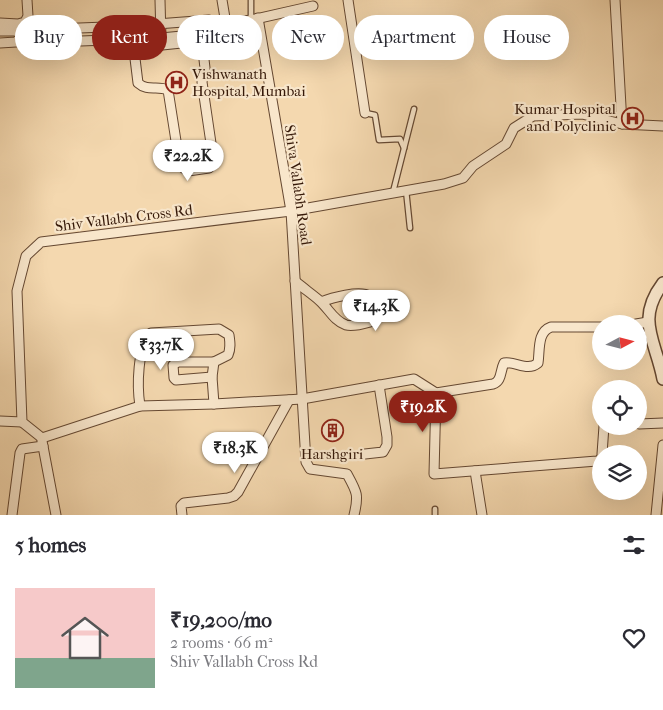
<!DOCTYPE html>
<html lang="en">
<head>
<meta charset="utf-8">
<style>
  body { margin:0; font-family:"IM FELL French Canon",serif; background:#f7f7f7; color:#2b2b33; height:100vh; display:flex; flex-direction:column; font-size:19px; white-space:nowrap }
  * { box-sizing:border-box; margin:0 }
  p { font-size:16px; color:#7c7c81 }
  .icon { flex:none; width:28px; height:28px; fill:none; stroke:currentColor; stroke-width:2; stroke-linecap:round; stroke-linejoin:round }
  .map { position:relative; height:515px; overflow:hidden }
  .details { display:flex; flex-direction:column; background:#fff; flex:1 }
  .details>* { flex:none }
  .guide { position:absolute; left:15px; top:15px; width:634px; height:45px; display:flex; gap:10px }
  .needle { width:32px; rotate:83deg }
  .controls { position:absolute; left:592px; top:315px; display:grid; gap:10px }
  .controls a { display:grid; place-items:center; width:55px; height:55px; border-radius:50%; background:#fff; box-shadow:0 5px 20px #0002; font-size:25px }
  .price { position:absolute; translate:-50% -42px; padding:0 11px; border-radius:18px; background:#fff; color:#222; font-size:16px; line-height:32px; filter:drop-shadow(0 1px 2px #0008) }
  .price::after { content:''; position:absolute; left:50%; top:30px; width:15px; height:11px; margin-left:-8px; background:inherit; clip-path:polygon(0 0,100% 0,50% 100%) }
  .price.active { background:#8f2418; color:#fff }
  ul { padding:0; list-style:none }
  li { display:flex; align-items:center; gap:15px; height:125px; padding:0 15px }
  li+li { border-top:1px solid #e1e1e2 }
  li span { display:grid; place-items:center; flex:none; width:140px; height:100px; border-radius:0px; color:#555 }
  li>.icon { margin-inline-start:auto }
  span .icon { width:60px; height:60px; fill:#fffc; stroke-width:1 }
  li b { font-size:21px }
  h2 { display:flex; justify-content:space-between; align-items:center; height:60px; padding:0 15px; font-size:21px }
  .chip { padding:0 18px; border-radius:22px; background:#fff; box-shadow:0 5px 20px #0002; font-size:18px; line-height:45px }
  .chip.active { background:#8f2418; color:#fff }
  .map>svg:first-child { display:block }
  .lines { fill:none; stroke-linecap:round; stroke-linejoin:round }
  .service-casing { stroke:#654832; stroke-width:7 }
  .minor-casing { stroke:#654832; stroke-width:11 }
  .tertiary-casing { stroke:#654832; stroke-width:14 }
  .service { stroke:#f8e6cb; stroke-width:4.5 }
  .minor { stroke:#f8e6cb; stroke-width:9 }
  .tertiary { stroke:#f8e6cb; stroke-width:11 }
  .labels { text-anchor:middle; stroke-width:4.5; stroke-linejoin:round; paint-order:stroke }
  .poi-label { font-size:15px; fill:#351808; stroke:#f8e6cb; text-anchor:start }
  .street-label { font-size:15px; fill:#351808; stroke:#f8e6cb }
</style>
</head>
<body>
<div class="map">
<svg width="663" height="515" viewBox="0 0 663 515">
  <rect width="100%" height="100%" fill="#f4d8af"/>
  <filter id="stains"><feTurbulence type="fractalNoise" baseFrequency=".004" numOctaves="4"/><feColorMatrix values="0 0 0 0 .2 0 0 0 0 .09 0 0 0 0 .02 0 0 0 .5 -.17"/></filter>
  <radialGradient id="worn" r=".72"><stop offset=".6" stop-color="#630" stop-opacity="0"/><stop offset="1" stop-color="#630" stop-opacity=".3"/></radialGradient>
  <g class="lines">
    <defs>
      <g id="service">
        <path d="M251,20V0"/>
        <path d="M365,113L375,115L379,140L400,139L404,148"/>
        <path d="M406,190L410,228"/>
        <path d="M393,192L414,109"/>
        <path d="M435,509V515"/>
      </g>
      <g id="minor">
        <path d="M160,0L161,38"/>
        <path d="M222,0L226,24"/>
        <path d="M348,0L365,113"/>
        <path d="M615,0L622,124"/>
        <path d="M258,18L291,211L306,462L310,469L347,474C357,492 359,495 354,515"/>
        <path d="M0,23L18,24L25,22L28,16L27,0"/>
        <path d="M131,26L138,83C148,92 157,85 168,90L179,160L182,167L188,171L209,168L212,164V150L202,82L203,75L205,68L201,34"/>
        <path d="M0,31H16L22,36"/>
        <path d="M22,36H48"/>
        <path d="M48,36L54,29L131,26L209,20L218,25L251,20L313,6"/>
        <path d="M48,36L54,42L161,38L213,33L218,25"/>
        <path d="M0,43L16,42L22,36"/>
        <path d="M133,48L201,41"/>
        <path d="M295,281C303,288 312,294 320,301C329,309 334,321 346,325C353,327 363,324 370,322C374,317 375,313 375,307C374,303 373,298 369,296C360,290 331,298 321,302"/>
        <path d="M636,324L648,322"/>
        <path d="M212,377L176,380L174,378L173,365L178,362H214"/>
        <path d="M436,393L434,474L597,461L600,460L601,458"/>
        <path d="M140,406C137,387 137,347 151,333L219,329L229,335C230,342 231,348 228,355L214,362L212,377L214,404"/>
        <path d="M0,421L22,422"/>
        <path d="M639,424L663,423"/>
        <path d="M42,438L22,422L17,291L26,256L41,242L291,211L444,184L463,178L473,166L506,144L514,128L533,116L582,114L622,124L663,126"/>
        <path d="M42,438L140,406L214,404L302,399L414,379L436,393L493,384C502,381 500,371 504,363C516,361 527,372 538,363C540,350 537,332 551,327H601"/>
        <path d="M42,441L56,515"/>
        <path d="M365,454L383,452L387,445V437L379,385"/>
        <path d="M602,454L604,426"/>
        <path d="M475,471L482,515"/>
        <path d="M12,515L20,453L22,449L43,446"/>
        <path d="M182,515L181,506L184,503L228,498L234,496L238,492L289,400"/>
        <path d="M656,515L663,445"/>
      </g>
      <path id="tertiary" d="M663,283C635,320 656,341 663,379"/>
    </defs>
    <use href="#service" class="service-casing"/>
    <use href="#minor" class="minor-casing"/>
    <use href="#tertiary" class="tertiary-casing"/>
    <use href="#service" class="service"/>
    <use href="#minor" class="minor"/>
    <use href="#tertiary" class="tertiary"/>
  </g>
  <defs>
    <symbol id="hospital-ring" viewBox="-11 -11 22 22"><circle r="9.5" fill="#f8e6cb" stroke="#8f2418" stroke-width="1.5"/><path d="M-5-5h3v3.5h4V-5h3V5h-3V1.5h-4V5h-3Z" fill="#8f2418"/></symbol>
    <symbol id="building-ring" viewBox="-11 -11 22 22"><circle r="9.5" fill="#f8e6cb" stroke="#8f2418" stroke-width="1.5"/><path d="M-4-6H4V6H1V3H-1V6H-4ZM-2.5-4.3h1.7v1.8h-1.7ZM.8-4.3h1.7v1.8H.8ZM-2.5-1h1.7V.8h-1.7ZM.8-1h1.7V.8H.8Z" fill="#8f2418"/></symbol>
  </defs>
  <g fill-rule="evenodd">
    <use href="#hospital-ring" x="164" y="70" width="25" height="25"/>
    <use href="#hospital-ring" x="620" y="106" width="25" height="25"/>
    <use href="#building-ring" x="320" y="418" width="25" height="25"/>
  </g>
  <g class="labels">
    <g class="poi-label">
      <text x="192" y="79">Vishwanath<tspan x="192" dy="17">Hospital, Mumbai</tspan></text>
      <text x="616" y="114" text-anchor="end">Kumar Hospital<tspan x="616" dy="17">and Polyclinic</tspan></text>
      <text x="332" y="459" text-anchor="middle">Harshgiri</text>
    </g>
    <g class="street-label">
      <text transform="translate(298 185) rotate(82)" y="5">Shiva Vallabh Road</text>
      <text transform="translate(124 218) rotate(-7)" y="5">Shiv Vallabh Cross Rd</text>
    </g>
  </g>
  <rect width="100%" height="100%" filter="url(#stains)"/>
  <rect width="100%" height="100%" fill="url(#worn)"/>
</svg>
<div class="controls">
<a><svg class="needle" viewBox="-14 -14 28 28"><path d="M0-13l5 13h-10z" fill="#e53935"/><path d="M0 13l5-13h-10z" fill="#7c7c81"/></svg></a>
<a><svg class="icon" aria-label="locate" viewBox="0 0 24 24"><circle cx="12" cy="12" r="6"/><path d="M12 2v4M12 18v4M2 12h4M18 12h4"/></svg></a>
<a><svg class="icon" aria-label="layers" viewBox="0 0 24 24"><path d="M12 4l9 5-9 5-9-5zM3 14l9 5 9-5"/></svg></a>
</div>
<b class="price" style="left:188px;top:182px">₹22.2K</b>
<b class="price" style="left:376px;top:332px">₹14.3K</b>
<b class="price" style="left:161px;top:371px">₹33.7K</b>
<b class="price active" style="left:423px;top:433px">₹19.2K</b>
<b class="price" style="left:235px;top:474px">₹18.3K</b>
<div class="guide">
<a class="chip">Buy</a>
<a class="chip active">Rent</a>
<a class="chip">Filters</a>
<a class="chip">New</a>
<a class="chip">Apartment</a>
<a class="chip">House</a>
</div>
</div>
<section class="details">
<h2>5 homes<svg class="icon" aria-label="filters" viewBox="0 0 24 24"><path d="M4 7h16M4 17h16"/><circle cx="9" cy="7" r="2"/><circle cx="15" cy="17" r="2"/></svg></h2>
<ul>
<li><span style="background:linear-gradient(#f6c9c9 70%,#7fa58c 0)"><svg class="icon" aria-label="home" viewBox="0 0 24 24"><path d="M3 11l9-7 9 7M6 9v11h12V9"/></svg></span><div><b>₹19,200/mo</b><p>2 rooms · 66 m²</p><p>Shiv Vallabh Cross Rd</p></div><svg class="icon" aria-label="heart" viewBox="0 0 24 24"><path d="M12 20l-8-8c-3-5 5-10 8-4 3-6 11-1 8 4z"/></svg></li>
</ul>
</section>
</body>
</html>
